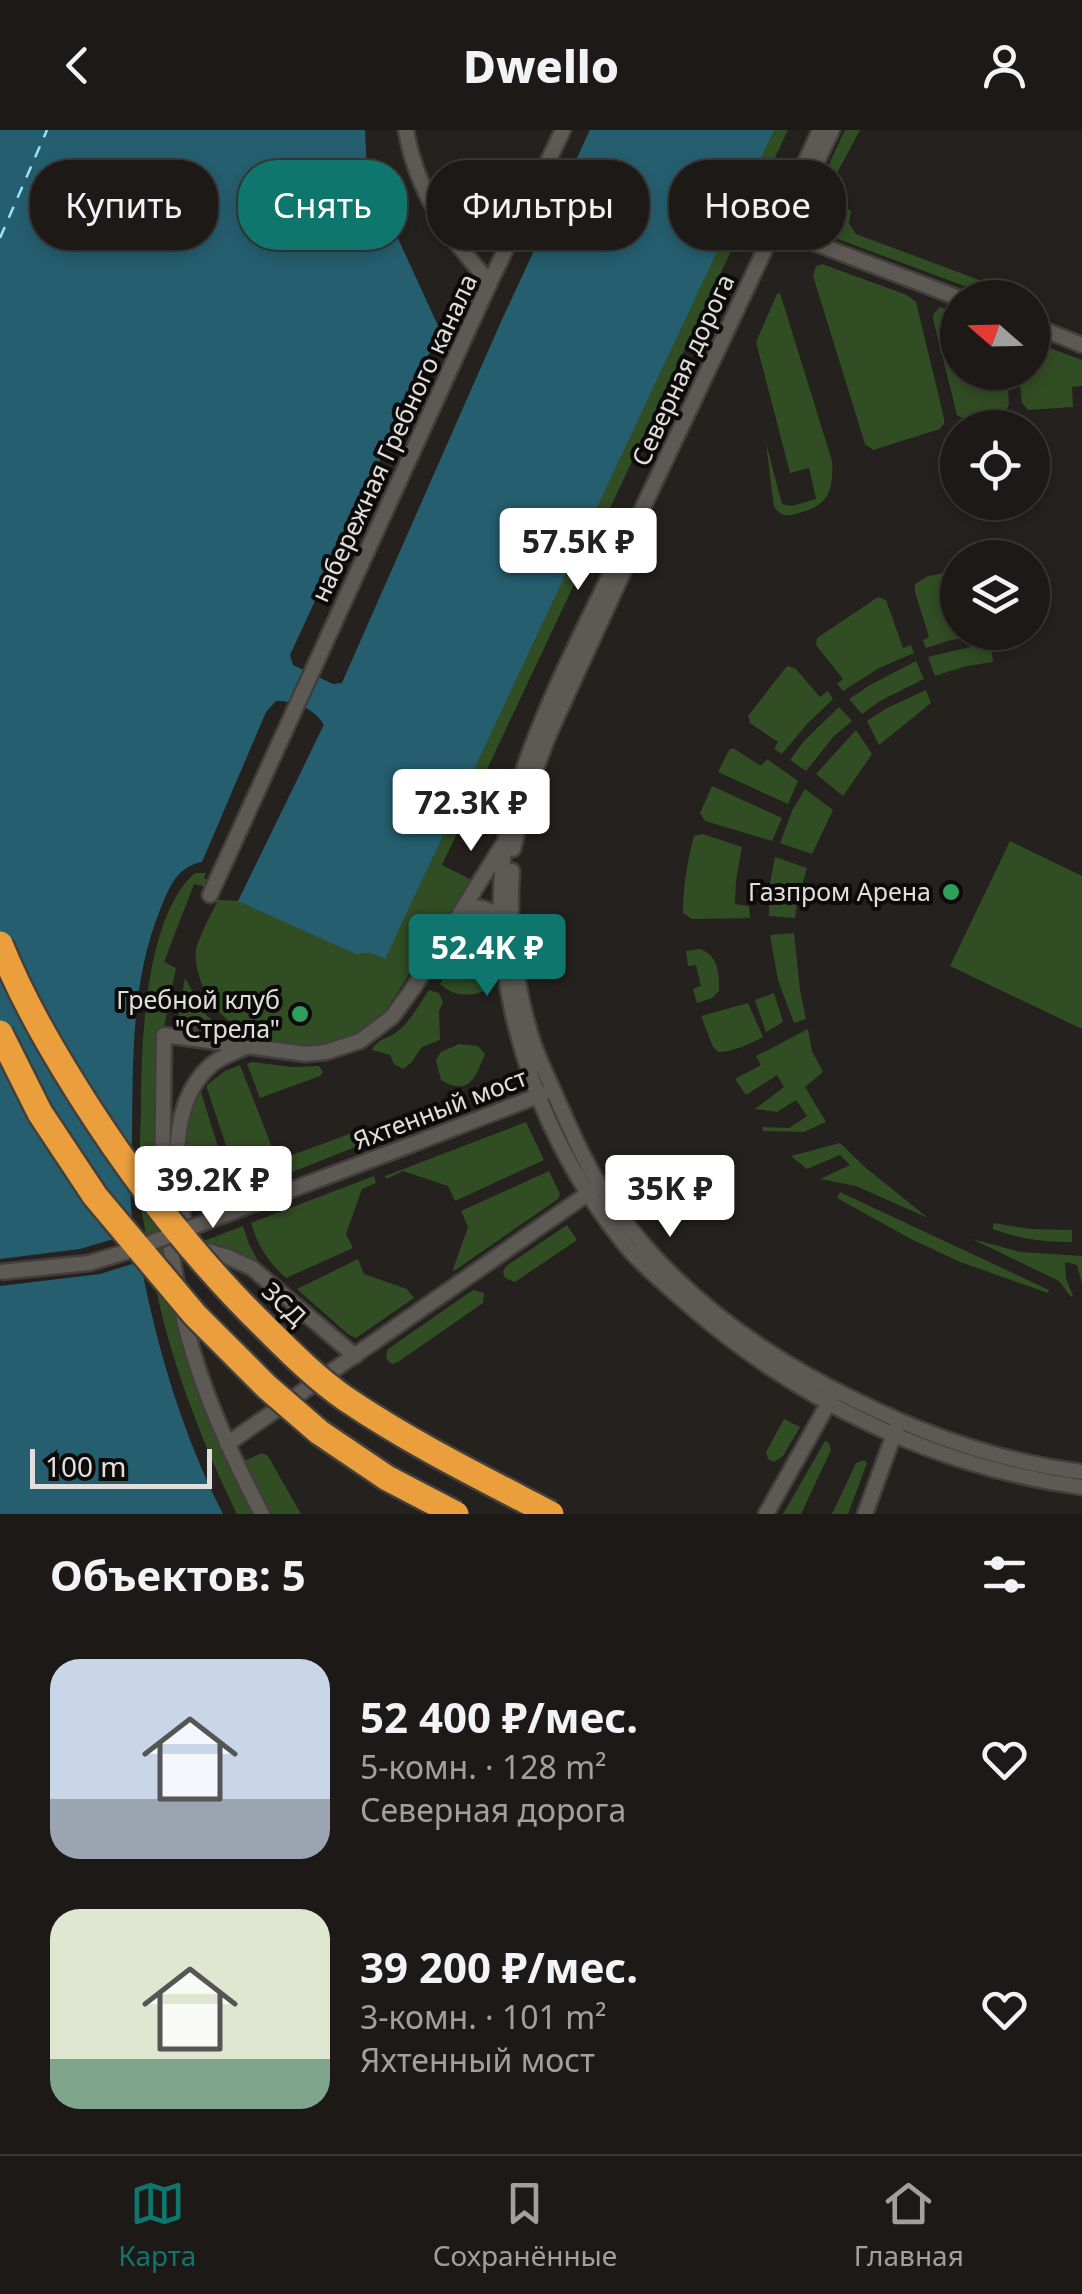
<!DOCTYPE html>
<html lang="ru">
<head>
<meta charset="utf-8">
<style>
  body { margin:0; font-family:"Noto Sans",sans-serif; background:#292623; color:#f1f3f6; height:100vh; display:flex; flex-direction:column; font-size:38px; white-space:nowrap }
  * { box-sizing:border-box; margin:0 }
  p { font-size:32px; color:#a0a0a1 }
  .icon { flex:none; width:55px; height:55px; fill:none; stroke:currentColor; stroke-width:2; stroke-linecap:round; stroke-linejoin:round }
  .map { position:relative; height:1384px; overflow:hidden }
  .sheet { display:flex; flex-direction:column; background:#1c1916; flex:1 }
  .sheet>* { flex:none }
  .hud { position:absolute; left:30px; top:30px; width:1022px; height:90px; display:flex; gap:20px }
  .needle { width:65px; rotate:290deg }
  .fabs { position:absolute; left:940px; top:150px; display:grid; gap:20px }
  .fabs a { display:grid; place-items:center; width:110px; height:110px; border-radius:50%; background:#1c1916; box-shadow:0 5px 15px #0003,0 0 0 2px #3a3835; font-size:50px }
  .scale { position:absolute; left:30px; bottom:25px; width:182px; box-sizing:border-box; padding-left:10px; border:5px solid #e1dedc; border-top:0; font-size:28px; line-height:35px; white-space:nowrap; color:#e1dedc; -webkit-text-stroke:8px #0d0b0a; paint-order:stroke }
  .price { position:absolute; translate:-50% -85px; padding:0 22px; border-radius:10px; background:#fff; color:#222; font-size:32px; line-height:65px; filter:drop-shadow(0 2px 5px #0008) }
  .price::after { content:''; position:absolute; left:50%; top:60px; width:30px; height:22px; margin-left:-15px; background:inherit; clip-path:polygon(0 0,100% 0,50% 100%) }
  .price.current { background:#0f766e; color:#fff }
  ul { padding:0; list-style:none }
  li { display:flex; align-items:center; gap:30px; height:250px; padding:0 50px }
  li span { display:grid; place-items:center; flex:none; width:280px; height:200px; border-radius:30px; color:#555 }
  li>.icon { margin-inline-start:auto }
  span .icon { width:120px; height:120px; fill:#fffc; stroke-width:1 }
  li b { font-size:42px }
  h2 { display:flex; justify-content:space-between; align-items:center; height:120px; padding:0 50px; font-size:42px }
  .chip { padding:0 35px; border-radius:40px; background:#1c1916; box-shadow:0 5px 15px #0003,0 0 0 2px #3a3835; font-size:35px; line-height:90px }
  .chip.current { background:#0f766e; color:#fff }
  header { display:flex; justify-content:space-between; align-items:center; height:130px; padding:0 50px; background:#1c1916; font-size:45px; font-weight:800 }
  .dock { display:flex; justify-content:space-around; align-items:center; height:140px; border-top:2px solid #3a3835; background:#1c1916; font-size:28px; color:#a0a0a1 }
  .dock a { display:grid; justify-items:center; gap:5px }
  .dock .current { color:#0f766e }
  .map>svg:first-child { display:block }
  .green { fill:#314d24 }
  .water { fill:#255e6f }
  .pier { fill:#25211e }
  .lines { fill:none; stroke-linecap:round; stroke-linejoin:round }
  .ferry { stroke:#97e3fd; stroke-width:2.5; stroke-dasharray:12 10; stroke-linecap:butt }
  .minor-casing { stroke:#413e3b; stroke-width:19 }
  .minor { stroke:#5d5955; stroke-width:14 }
  .minor-bridge-casing { stroke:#413e3b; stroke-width:19; stroke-linecap:butt }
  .motorway-bridge-casing { stroke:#413e3b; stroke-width:30; stroke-linecap:butt }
  .minor-bridge { stroke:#5d5955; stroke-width:14 }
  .motorway-bridge { stroke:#ea9e3c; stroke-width:25 }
  .leisure-dot { fill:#2e9e5b; stroke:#0d0b0a; stroke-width:4 }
  .labels { text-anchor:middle; stroke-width:8; stroke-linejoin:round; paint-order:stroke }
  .street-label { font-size:25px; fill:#e1dedc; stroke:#0d0b0a }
  .poi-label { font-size:25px; fill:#e1dedc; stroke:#0d0b0a; text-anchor:end }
</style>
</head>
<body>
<header><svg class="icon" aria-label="back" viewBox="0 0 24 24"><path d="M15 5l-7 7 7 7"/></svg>Dwello<svg class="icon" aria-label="person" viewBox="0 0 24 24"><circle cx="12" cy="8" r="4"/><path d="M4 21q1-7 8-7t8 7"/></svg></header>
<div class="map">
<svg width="1082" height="1384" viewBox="0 0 1082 1384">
  <rect width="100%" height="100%" fill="#25211e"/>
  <g class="green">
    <path d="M590,0H788L442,735L472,750C451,779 431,810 412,840C400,858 387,883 370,895C319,931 229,918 203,857C199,847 194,831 196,820C200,803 211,785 218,770L239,771L324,594L501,192Z"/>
    <path d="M845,0H860L829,58L831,70L851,81L849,93L856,104L1025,167H994L808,98L805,91V85Z"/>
    <path d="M822,134L907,165L916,172L944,288V294L940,299L873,320L865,314L813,146L816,136Z"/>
    <path d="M780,163L832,331C834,363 827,377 795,384C785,387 781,385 774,377L766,313L782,374L792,376L816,369L809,338L790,343L756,212L777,164Z"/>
    <path d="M940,177L957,184L958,242L1007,243L1009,274L1004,284L966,290L957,285L933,189L934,183Z"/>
    <path d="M1036,213L1082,230V256L1072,257L1073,277L1028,280L1022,273L1019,246L1020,243L1032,242L1033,214Z"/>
    <path d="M956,441L958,502L969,503L970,507L951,510L926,518L923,510L929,507L915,462V454L928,446Z"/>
    <path d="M878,467L886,470L903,518L911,515L914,523L879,538L843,561L837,554L843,549L816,515L817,508Z"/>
    <path d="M991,512L993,532L966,536L935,546L928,527Z"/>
    <path d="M916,531L924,549L880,571L862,584L849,569L870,555Z"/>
    <path d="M787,536L795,538L820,567L828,561L833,569L807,594L782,624L774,619L778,612L750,593L748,586Z"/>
    <path d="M926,560L931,573L879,615L867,591L887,578Z"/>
    <path d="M839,577L852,591L834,606L806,641L790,630L804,611Z"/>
    <path d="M856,600L872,624L843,666L816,644Z"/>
    <path d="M733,618L761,636L767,629L798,651L788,674L718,642L729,620Z"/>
    <path d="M712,656L782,688L772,711L705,691L700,683Z"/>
    <path d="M805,659L833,680L812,724L780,713L792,681Z"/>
    <path d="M703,704L742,717L736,750L735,774L749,776L750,788L692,789L683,783C683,756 687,732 694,706Z"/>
    <path d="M1010,711L1082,746V899L950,836Z"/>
    <path d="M775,727L807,738L797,773L795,788L769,786V758Z"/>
    <path d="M195,743H206L204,748L209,751L207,757L194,754L164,832L176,838L161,913L155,1052L190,1228L260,1384H237C196,1300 163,1211 148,1118C146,1101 141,1083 140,1065C139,1038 140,1010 141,982C141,944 142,906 147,868C152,829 164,769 195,743Z"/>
    <path d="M472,802H480L487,807L494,856C476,867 456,869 440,854L467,806Z"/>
    <path d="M794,803L800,860L806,889L794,893L778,850L770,805Z"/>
    <path d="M699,819C717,823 720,843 719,861L712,868L697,873L693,859L701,856L696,835L688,836L686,821Z"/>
    <path d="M185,848L206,885L224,900L223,907L176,899Z"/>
    <path d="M429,860L439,863L443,872L439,881L440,910L422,917L411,933L403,939L394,934L390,925L372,920C378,908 388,909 398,901C410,892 420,873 429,860Z"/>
    <path d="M774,863L783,892L766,902L755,870Z"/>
    <path d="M748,873L763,907C750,914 733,922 718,922L713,917L701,886Z"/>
    <path d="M808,899L812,921L823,942L805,957L826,992L804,1002L763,1001L762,997L789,998L807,986L796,970L777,982L755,979L784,957L777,945L746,965L735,949L761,935L756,926Z"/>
    <path d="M459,914L478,916L485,924C476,947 469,967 441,950L436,930L441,922Z"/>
    <path d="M252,932L292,937L319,936L323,942L320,946L260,968L247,934Z"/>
    <path d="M240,935L275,1025L234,1040L207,958V955L225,941Z"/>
    <path d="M199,956L233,1064L188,1081L184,1011L187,987Z"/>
    <path d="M526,992L544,1030L455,1071L448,1056L403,1041L386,1049L385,1046Z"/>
    <path d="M363,999L368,1012L241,1062L235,1046Z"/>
    <path d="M840,1013L866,1038L928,1088L856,1056L820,1049L850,1035L840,1025L807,1039L791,1026Z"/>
    <path d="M549,1041L560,1064L558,1069L454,1141L453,1139L468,1097L461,1081Z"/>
    <path d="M374,1046L376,1053L362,1059L346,1104L353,1118L286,1148C268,1132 258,1116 251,1093Z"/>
    <path d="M840,1062L1049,1160L1048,1163L960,1132L911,1109L837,1068Z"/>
    <path d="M993,1093L1031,1099L1072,1100V1112C1044,1112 1019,1109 993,1099Z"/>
    <path d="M567,1095L577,1110L515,1152L505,1148L503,1142L506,1136Z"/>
    <path d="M243,1096L249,1114L259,1133L235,1121L198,1113Z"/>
    <path d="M972,1109L1021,1122L1082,1126V1154L1077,1135L1065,1132L1066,1148L1073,1166L1071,1167L1059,1151Z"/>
    <path d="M358,1129L364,1144L407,1159L414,1168L356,1208L349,1205L297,1159Z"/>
    <path d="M473,1160L484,1163L483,1173L398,1232L392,1234C386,1231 385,1225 388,1219Z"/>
    <path d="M784,1289L800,1297L783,1326L774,1332L768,1329L766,1322Z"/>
    <path d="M825,1311L829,1313L831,1320L801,1384H783Z"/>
    <path d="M262,1323L268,1326L301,1384H272L244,1331Z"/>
    <path d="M864,1330L867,1333L848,1384H832L856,1333Z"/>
  </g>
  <path class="water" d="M0,0H365L367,41L440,200L290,525L293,535L333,554L342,553L501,192L590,0H774L385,829C375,824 368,820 358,825L238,771L324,595C314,578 295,571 276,571L266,582L202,732C176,737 169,758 160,780C131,852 133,929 132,1005C132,1032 129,1061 132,1088C134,1105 139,1123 142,1140C159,1225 184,1307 223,1384H0Z"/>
  <path class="pier" d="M140,1101L145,1130L100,1144L0,1156V1129L80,1119Z"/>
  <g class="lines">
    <path class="ferry" d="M0,108L47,0"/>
    <defs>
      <g id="minor">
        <path d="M406,0C416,60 449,109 490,152"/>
        <path d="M820,0C761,130 699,259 638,388C594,480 536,585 510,684C504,710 502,736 501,762C497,890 547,1019 627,1117C644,1137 665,1154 684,1171C796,1270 934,1337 1082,1357"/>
        <path d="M792,84L832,0"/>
        <path d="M775,98L959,168"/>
        <path d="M1032,195L1082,215"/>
        <path d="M513,719L527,662L549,604L631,425"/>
        <path d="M512,741C508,794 515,854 531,906C537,927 548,948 557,969C568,994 579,1020 593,1044C654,1148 752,1221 859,1272C930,1307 1004,1332 1082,1342"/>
        <path d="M210,765L490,152L563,0"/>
        <path d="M460,784C479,771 486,780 503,787"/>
        <path d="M246,917C235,922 220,927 211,935C171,970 174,1034 182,1082C184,1094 191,1106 196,1118L228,1127L252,1138L355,1226"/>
        <path d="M413,1014L543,964"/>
        <path d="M164,1076L162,1062L164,905L306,924L326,922L360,911L392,887L414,857L502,716"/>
        <path d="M167,1097C174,1138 180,1179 192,1219C209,1277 234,1331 262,1384"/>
        <path d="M227,1314L596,1058"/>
        <path d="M766,1384L832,1267"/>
        <path d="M865,1384L897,1296"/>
      </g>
    </defs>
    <use href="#minor" class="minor-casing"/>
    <use href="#minor" class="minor"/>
    <defs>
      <path id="minor-bridge" d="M0,1142L89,1133L126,1122L413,1014"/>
      <g id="motorway-bridge">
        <path d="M0,814C23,871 53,922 86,974C138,1055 197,1131 266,1198C291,1223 317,1249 346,1269C411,1313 482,1348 551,1384"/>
        <path d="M0,903L40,983L95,1066L195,1185L267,1257L319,1302L387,1348L456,1384"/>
      </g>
    </defs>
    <use href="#minor-bridge" class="minor-bridge-casing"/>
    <use href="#motorway-bridge" class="motorway-bridge-casing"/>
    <use href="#minor-bridge" class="minor-bridge"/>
    <use href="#motorway-bridge" class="motorway-bridge"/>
  </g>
  <g class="leisure-dot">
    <circle cx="951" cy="762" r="10"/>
    <circle cx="300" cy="884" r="10"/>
  </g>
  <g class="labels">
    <g class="street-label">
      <text transform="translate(683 240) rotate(-65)" y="9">Северная дорога</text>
      <text transform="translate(394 308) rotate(-65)" y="9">набережная Гребного канала</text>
      <text transform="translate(440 979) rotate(-21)" y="9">Яхтенный мост</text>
      <text transform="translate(284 1174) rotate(44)" y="9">ЗСД</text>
    </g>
    <g class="poi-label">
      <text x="931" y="771">Газпром Арена</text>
      <text x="280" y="879">Гребной клуб<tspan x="280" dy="29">"Стрела"</tspan></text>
    </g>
  </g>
</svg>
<div class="fabs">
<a><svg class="needle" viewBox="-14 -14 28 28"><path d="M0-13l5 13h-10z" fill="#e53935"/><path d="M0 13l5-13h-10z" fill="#a0a0a1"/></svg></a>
<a><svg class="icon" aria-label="locate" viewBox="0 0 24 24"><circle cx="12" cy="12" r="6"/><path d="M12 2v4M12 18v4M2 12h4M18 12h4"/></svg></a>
<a><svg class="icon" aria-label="layers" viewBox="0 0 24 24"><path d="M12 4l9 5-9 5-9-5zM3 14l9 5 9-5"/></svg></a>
</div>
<div class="scale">100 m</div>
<b class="price" style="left:578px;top:463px">57.5K ₽</b>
<b class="price" style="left:471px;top:724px">72.3K ₽</b>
<b class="price current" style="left:487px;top:869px">52.4K ₽</b>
<b class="price" style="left:213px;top:1101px">39.2K ₽</b>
<b class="price" style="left:670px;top:1110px">35K ₽</b>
<div class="hud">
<a class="chip">Купить</a>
<a class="chip current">Снять</a>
<a class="chip">Фильтры</a>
<a class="chip">Новое</a>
</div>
</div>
<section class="sheet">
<h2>Объектов: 5<svg class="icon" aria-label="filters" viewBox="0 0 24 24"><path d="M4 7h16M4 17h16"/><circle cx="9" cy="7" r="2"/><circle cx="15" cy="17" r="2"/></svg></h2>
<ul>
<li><span style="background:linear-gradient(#c9d6e8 70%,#9aa5b1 0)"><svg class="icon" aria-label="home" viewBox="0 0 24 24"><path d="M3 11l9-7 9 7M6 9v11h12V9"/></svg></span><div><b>52 400 ₽/мес.</b><p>5-комн. · 128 m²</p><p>Северная дорога</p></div><svg class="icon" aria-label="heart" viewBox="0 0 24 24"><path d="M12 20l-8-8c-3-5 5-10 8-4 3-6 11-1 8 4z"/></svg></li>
<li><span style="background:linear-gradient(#dfe7d0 75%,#7fa58c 0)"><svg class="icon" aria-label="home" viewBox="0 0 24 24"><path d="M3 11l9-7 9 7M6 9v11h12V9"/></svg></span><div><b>39 200 ₽/мес.</b><p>3-комн. · 101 m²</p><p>Яхтенный мост</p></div><svg class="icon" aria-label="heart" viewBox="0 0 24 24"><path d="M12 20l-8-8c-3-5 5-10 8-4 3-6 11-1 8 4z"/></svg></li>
</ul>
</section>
<nav class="dock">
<a class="current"><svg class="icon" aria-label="map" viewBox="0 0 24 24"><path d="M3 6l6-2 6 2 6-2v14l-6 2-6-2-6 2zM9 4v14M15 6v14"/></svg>Карта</a>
<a><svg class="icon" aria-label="saved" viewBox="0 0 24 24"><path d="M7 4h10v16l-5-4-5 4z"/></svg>Сохранённые</a>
<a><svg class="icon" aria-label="home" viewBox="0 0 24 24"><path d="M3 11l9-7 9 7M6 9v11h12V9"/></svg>Главная</a>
</nav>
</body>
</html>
